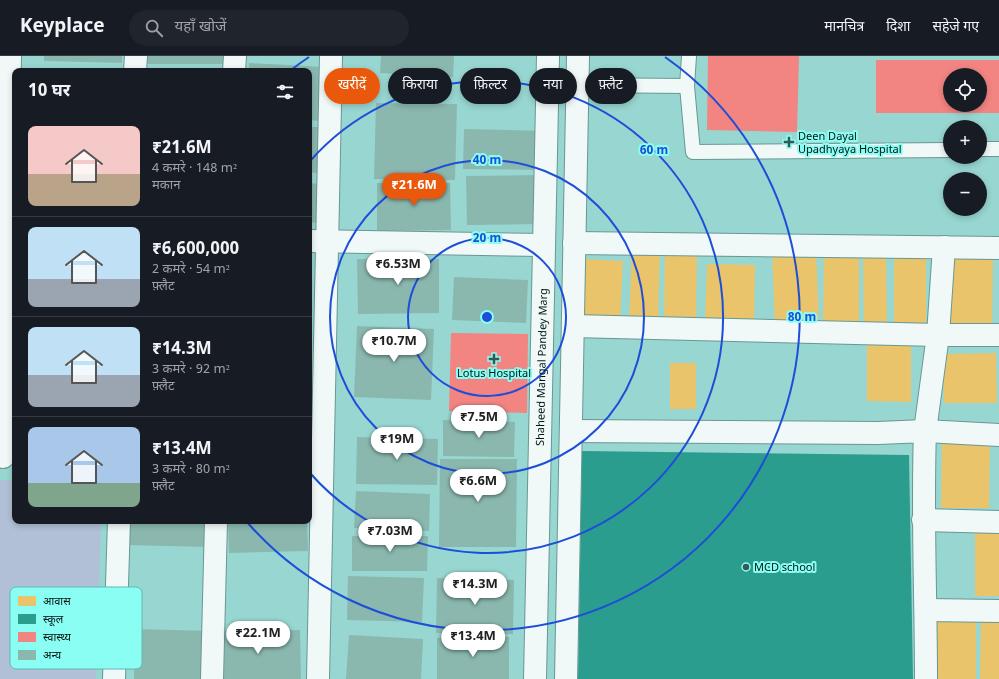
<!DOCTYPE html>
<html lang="hi">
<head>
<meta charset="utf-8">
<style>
  body { margin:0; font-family:Georgia,"Noto Sans Devanagari",serif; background:#20242c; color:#f1f3f6; height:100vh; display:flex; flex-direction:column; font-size:15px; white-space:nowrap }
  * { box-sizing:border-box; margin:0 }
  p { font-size:13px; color:#9ea1a6 }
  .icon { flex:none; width:22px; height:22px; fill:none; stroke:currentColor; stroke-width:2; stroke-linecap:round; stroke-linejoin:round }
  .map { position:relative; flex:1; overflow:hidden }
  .panel { position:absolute; left:12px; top:12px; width:300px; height:456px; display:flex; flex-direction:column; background:#171b24; border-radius:8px; box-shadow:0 2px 6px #0003 }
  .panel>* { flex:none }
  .banner { position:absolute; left:324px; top:12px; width:380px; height:36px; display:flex; gap:8px }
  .tools { position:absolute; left:943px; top:12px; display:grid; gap:8px }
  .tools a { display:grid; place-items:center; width:44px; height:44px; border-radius:50%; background:#171b24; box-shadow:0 2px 6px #0003; font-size:20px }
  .price { position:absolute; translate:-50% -34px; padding:0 9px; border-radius:14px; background:#fff; color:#222; font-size:13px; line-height:26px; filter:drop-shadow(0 1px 2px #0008) }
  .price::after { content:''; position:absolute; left:50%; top:24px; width:12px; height:9px; margin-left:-6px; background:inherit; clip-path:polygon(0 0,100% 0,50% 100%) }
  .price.on { background:#ea580c; color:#fff }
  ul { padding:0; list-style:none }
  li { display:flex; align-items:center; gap:12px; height:100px; padding:0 16px }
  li+li { border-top:1px solid #363941 }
  li span { display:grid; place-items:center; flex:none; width:112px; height:80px; border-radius:8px; color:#555 }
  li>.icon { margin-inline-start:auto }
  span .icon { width:48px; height:48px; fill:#fffc; stroke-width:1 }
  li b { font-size:17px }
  h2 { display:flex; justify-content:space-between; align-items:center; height:48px; padding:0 16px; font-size:17px }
  .chip { padding:0 14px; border-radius:18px; background:#171b24; box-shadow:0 2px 6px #0003; font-size:14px; line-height:36px }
  .chip.on { background:#ea580c; color:#fff }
  header { display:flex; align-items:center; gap:24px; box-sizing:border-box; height:56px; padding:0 20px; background:#171b24; border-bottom:1px solid #363941 }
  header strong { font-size:19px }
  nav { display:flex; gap:22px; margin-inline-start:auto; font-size:14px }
  .search { width:280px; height:36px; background:#20242c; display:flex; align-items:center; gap:10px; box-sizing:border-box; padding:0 14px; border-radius:22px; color:#9ea1a6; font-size:15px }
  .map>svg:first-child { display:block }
  .green { fill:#b1c0d6 }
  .homes { fill:#e9c46a }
  .schools { fill:#2a9d8f }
  .health { fill:#f28482; fill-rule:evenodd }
  .building { fill:#8ab8af }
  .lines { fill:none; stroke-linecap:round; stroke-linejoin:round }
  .lane-casing { stroke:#699793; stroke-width:16 }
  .street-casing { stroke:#699793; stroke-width:24 }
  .secondary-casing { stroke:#699793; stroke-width:24 }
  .lane { stroke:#f0f9f8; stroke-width:14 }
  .street { stroke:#f0f9f8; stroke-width:22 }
  .secondary { stroke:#f0f9f8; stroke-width:22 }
  .ring { fill:none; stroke:#1d4ed8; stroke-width:2 }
  .poi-dot { fill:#355956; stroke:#8bfef4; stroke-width:1.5 }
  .labels { text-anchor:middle; stroke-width:4; stroke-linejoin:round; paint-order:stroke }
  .poi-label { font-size:11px; fill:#001614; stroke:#8bfef4; text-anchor:start }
  .street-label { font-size:11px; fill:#001614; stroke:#8bfef4 }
  .key { fill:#8bfef4; stroke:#61b8b1; stroke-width:1 }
  .key-label { font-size:11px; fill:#001614 }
  .centre { fill:#1d4ed8; stroke:#8bfef4; stroke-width:2 }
  .ring-label { font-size:12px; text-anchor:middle; font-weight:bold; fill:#1d4ed8; stroke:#8bfef4; stroke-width:4; stroke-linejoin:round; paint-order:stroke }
</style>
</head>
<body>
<header>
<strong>Keyplace</strong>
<div class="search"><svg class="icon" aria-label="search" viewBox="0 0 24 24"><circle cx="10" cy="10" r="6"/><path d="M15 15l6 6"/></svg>यहाँ खोजें</div>
<nav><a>मानचित्र</a><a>दिशा</a><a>सहेजे गए</a></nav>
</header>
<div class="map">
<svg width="999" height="623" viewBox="0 0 999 623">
  <rect width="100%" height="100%" fill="#98d6d1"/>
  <path class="green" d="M0,424H15V465H101L96,623H0Z"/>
  <g class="homes">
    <path d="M632,189H660L658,268L629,269Z"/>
    <path d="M665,189H697L696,270H664Z"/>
    <path d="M863,190H886L887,275H864Z"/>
    <path d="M894,190L926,191V277H894Z"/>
    <path d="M816,192L819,270L775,272L772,193Z"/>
    <path d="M824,192H859V271H823Z"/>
    <path d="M946,196H993L992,275L942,274Z"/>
    <path d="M582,203L623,205L620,261L578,259Z"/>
    <path d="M707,208L755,209L754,265L705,264Z"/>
    <path d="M867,286L911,287V346L867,345Z"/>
    <path d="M996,297L997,347H944L943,298Z"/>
    <rect x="670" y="307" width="26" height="46"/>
    <path d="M942,383H990L989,452H941Z"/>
    <rect x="975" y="474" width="24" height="66"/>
    <rect x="936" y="557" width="40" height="66"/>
    <path d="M981,557H999V623H980Z"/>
  </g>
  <path class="schools" d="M582,395L909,399L913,623H578Z"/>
  <g class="health">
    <path d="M708,0H799L797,76L707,74Z"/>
    <path d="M876,4H999V57H876ZM950,19H980V49H950Z"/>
    <path d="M451,277L528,278L527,357L449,355Z"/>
  </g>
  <g class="building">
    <path d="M44,0H122V7L44,5Z"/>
    <rect x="146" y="0" width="77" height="8"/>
    <path d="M381,0H454L453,21L380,17Z"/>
    <path d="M249,7L324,11L321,65L309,64V15H249Z"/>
    <path d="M376,47L457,48L455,124L374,123Z"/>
    <path d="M309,71H318L317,117L309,116Z"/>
    <path d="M464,73L546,75L545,114L463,113Z"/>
    <path d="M540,119L541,168L467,169L466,120Z"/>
    <path d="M309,127L320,128L318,167L309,166Z"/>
    <path d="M377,127H450L451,174L377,175Z"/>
    <path d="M357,203H439V257L358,258Z"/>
    <path d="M454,221L528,224L526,267L452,264Z"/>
    <path d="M357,270L434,273L431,344L354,341Z"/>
    <path d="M443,364L515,366L514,401L443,400Z"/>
    <path d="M357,381L438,383L437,429L356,428Z"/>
    <path d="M440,403H517L516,491H439Z"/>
    <path d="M356,435L430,438L429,475L354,472Z"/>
    <path d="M127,465H207V491L127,489Z"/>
    <path d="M228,465H307L308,495L229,497Z"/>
    <path d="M352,480H428L427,515H352Z"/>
    <path d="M348,520L424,522L422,566L347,564Z"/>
    <path d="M437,522L514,524L513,578L436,577Z"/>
    <path d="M135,573L211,575L210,623H134Z"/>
    <path d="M300,574L301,623H216V575Z"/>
    <path d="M349,579L423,583L421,623H346Z"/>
    <path d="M509,581V623H437V582Z"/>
  </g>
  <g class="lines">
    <defs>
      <g id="lane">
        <path d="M577,29L687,30L693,96L950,94"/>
        <path d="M687,30L689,0"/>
        <path d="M980,93H999"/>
      </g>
      <g id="street">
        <path d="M135,15L136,0"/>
        <path d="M234,15L235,0"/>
        <path d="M309,185L544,189"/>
        <path d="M574,187L999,192"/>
        <path d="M944,191L938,279L925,375L999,379"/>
        <path d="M573,270L938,279H999"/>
        <path d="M571,375L878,377L925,375C922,458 926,540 926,623"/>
        <path d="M3,401L10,0"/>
        <path d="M923,464L999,466"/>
        <path d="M926,554L999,555"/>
        <path d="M114,623L119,465"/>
        <path d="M212,623L216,465"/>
        <path d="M318,623L331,0"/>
      </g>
      <g id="secondary">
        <path id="s1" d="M535,623L548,0"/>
        <path d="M566,623L578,0"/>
      </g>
    </defs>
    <use href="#lane" class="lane-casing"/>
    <use href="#street" class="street-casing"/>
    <use href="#secondary" class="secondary-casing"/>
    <use href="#lane" class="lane"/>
    <use href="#street" class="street"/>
    <use href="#secondary" class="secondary"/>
  </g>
  <g class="ring">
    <circle cx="487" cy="261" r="79"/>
    <circle cx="487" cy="261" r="157"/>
    <path d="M310 105A236 236 0 1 1 310 417"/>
    <path d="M291 14A315 315 0 0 1 309 1M665 1A315 315 0 1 1 247 466"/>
  </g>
  <g class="poi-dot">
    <path d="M787 80h4v4h4v4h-4v4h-4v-4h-4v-4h4z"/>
    <path d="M492 297h4v4h4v4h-4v4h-4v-4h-4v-4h4z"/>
    <circle cx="746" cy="511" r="4"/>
  </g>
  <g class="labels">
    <g class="poi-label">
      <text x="798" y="84">Deen Dayal<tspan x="798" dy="13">Upadhyaya Hospital</tspan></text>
      <text x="494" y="321" text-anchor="middle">Lotus Hospital</text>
      <text x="754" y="515">MCD school</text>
    </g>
    <g class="street-label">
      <text dy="4" stroke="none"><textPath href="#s1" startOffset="312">Shaheed Mangal Pandey Marg</textPath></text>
    </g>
  </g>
  <rect x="10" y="531" width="132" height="82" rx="6" class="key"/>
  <rect x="18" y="540" width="18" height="10" fill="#e9c46a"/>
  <rect x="18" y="558" width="18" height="10" fill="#2a9d8f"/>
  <rect x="18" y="576" width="18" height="10" fill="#f28482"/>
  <rect x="18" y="594" width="18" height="10" fill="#8ab8af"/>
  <g class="key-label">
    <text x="43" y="549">आवास</text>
    <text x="43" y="567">स्कूल</text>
    <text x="43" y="585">स्वास्थ्य</text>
    <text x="43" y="603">अन्य</text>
  </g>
  <circle cx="487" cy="261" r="6" class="centre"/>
  <g class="ring-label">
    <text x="654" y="98">60 m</text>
    <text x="487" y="108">40 m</text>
    <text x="487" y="186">20 m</text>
    <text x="802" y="265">80 m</text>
  </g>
</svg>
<div class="tools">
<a><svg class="icon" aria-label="locate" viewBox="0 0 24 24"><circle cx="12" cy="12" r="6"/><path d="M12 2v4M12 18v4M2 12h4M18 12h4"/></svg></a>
<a>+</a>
<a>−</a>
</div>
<b class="price on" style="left:414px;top:151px">₹21.6M</b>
<b class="price" style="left:398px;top:230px">₹6.53M</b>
<b class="price" style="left:394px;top:307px">₹10.7M</b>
<b class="price" style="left:479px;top:383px">₹7.5M</b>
<b class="price" style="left:397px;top:405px">₹19M</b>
<b class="price" style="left:478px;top:447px">₹6.6M</b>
<b class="price" style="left:390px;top:497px">₹7.03M</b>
<b class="price" style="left:475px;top:550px">₹14.3M</b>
<b class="price" style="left:258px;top:599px">₹22.1M</b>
<b class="price" style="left:473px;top:602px">₹13.4M</b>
<div class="banner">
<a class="chip on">खरीदें</a>
<a class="chip">किराया</a>
<a class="chip">फ़िल्टर</a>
<a class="chip">नया</a>
<a class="chip">फ़्लैट</a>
</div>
<section class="panel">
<h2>10 घर<svg class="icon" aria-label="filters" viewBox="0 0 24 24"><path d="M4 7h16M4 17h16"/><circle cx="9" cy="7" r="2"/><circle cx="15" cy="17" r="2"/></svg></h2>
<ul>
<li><span style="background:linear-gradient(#f6c9c9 60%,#b9a48a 0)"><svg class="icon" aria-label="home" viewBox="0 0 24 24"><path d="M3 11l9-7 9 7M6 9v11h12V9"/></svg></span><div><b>₹21.6M</b><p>4 कमरे · 148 m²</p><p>मकान</p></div></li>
<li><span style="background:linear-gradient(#bfe0f5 65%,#9aa5b1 0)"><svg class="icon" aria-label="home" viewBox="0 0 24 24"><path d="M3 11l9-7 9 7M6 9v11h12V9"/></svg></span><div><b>₹6,600,000</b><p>2 कमरे · 54 m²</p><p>फ़्लैट</p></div></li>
<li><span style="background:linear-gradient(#bfe0f5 60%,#9aa5b1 0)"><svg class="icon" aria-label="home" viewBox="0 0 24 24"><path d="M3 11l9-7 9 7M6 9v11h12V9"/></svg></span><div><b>₹14.3M</b><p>3 कमरे · 92 m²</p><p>फ़्लैट</p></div></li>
<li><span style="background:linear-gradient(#a9c7e8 70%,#7fa58c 0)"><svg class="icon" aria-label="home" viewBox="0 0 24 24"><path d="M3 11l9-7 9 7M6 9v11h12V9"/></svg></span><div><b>₹13.4M</b><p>3 कमरे · 80 m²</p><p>फ़्लैट</p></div></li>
</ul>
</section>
</div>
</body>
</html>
